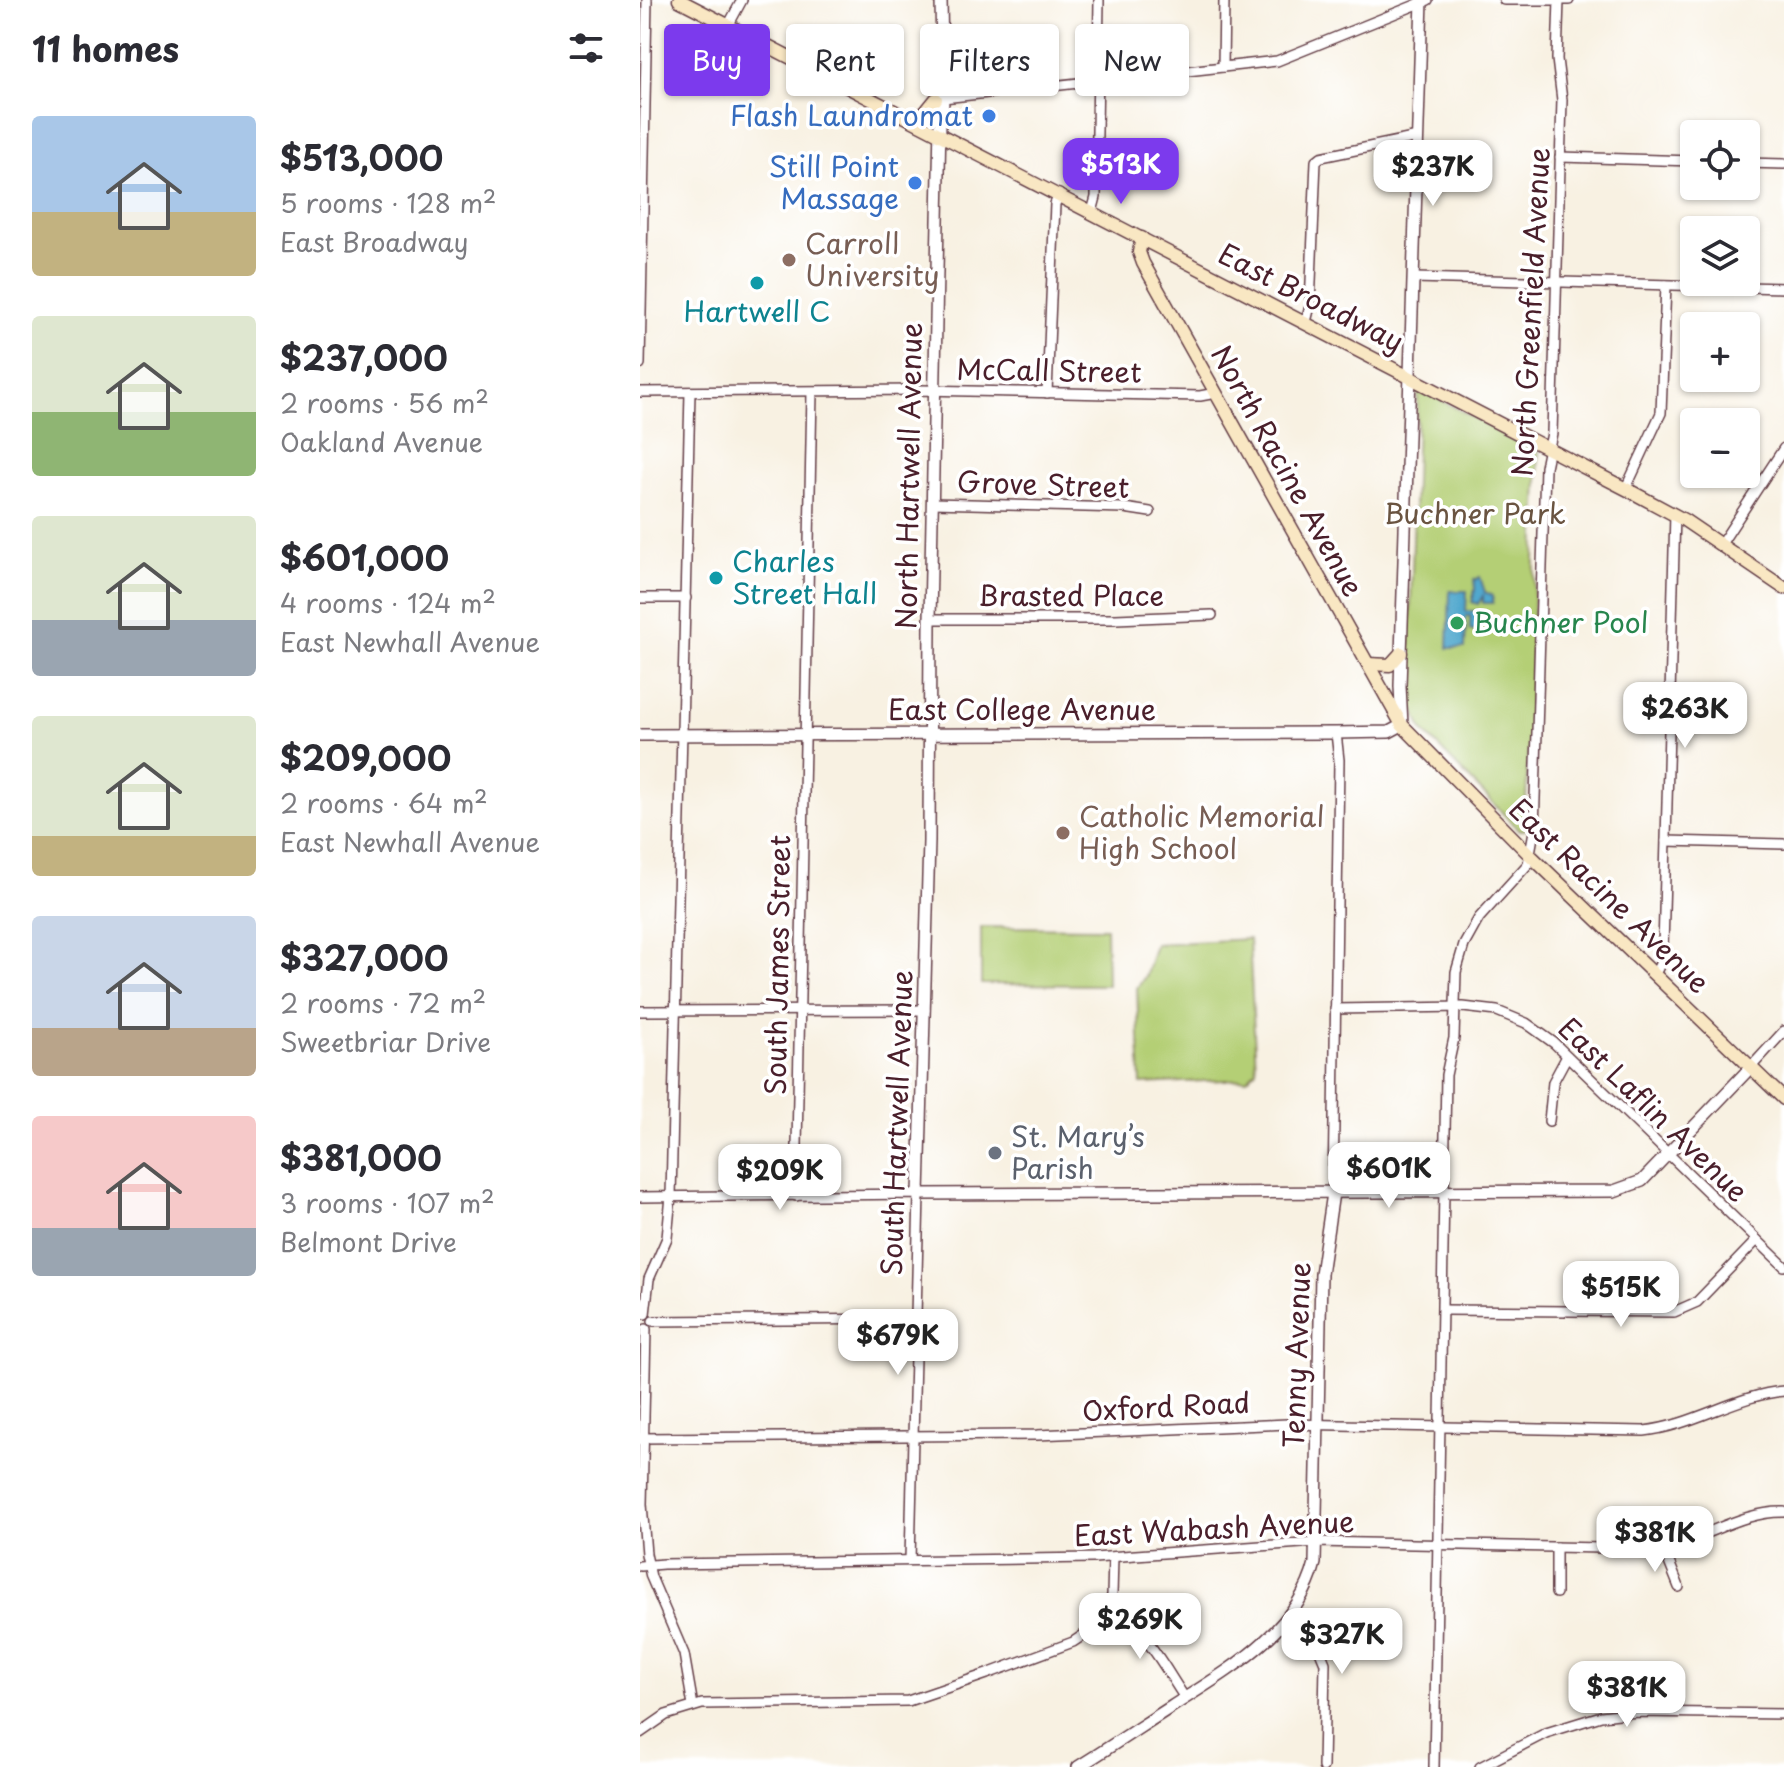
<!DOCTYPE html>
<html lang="en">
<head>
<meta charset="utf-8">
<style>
  body { margin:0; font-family:"Playpen Sans",sans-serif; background:#f7f7f7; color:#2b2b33; height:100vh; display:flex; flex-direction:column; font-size:30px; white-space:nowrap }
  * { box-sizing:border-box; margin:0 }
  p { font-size:26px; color:#7c7c81 }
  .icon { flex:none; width:44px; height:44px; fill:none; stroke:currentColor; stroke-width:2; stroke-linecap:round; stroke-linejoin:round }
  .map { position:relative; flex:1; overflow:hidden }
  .side { display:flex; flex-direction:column; background:#fff; width:640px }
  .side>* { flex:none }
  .banner { position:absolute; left:24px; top:24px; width:760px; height:72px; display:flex; gap:16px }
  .tools { position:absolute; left:1040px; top:120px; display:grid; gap:16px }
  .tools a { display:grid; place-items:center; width:80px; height:80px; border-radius:8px; background:#fff; box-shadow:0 2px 6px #0004; font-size:40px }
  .price { position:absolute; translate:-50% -68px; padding:0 18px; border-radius:16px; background:#fff; color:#222; font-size:26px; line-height:52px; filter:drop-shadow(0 2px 4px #0008) }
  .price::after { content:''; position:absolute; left:50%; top:48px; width:24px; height:18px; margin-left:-12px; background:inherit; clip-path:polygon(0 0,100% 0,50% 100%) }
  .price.current { background:#7c3aed; color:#fff }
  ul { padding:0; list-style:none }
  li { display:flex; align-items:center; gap:24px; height:200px; padding:0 32px }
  li span { display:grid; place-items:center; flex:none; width:224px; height:160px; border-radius:8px; color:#555 }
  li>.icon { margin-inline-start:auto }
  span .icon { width:96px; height:96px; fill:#fffc; stroke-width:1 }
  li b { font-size:34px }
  h2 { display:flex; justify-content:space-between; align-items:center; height:96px; padding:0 32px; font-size:34px }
  .pill { padding:0 28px; border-radius:8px; background:#fff; box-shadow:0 2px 6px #0004; font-size:28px; line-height:72px }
  .pill.current { background:#7c3aed; color:#fff }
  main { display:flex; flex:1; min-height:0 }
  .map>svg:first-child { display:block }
  .green { fill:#b4cf75; stroke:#7f7750; stroke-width:2 }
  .water { fill:#51a8ce; stroke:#4e647c; stroke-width:2 }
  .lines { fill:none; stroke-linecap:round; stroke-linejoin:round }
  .minor-casing { stroke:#643e46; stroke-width:12 }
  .tertiary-casing { stroke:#643e46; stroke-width:14 }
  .secondary-casing { stroke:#643e46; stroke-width:15 }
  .minor { stroke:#fff; stroke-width:9 }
  .tertiary { stroke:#fff; stroke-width:11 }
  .secondary { stroke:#f9e7c3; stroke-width:12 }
  .shop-dot { fill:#3f7fe0; stroke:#fff; stroke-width:3 }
  .education-dot { fill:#8d6e63; stroke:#fff; stroke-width:3 }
  .culture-dot { fill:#0f9aa8; stroke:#fff; stroke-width:3 }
  .leisure-dot { fill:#2e9e5b; stroke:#fff; stroke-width:3 }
  .worship-dot { fill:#6b7280; stroke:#fff; stroke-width:3 }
  .labels { text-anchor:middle; stroke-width:7; stroke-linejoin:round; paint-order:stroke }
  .shop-label { font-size:28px; fill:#366cbe; stroke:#fff; text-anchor:end }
  .education-label { font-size:28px; fill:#785e54; stroke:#fff; text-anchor:start }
  .street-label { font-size:28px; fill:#4a1f2b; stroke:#fff }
  .culture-label { font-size:28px; fill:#0d838f; stroke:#fff }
  .park-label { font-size:28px; fill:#6a5441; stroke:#fff }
  .leisure-label { font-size:28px; fill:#27864d; stroke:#fff; text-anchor:start }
  .worship-label { font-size:28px; fill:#5b616d; stroke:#fff; text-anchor:start }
</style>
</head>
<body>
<main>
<section class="side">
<h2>11 homes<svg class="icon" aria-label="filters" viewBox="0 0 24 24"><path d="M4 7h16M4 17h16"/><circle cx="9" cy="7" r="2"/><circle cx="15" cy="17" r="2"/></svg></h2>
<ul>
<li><span style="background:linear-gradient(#a9c7e8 60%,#c2b280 0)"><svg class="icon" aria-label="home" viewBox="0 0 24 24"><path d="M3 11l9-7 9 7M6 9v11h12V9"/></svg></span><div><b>$513,000</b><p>5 rooms · 128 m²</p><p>East Broadway</p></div></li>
<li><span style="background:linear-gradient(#dfe7d0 60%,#8fb573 0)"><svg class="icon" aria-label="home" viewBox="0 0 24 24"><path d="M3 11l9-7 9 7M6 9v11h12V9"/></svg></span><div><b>$237,000</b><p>2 rooms · 56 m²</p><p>Oakland Avenue</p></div></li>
<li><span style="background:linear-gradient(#dfe7d0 65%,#9aa5b1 0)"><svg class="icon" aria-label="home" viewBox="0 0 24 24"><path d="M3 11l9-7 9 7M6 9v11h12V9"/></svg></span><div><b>$601,000</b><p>4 rooms · 124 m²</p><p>East Newhall Avenue</p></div></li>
<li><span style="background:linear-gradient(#dfe7d0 75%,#c2b280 0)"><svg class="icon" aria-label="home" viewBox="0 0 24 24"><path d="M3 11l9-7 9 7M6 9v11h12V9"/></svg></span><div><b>$209,000</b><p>2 rooms · 64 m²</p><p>East Newhall Avenue</p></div></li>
<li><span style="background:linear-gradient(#c9d6e8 70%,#b9a48a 0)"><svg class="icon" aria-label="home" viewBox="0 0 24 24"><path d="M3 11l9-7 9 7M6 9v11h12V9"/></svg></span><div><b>$327,000</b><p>2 rooms · 72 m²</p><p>Sweetbriar Drive</p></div></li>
<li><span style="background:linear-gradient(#f6c9c9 70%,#9aa5b1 0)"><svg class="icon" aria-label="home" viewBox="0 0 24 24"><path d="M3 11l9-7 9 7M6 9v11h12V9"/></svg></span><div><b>$381,000</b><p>3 rooms · 107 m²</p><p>Belmont Drive</p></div></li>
</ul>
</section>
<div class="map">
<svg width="1144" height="1767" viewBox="0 0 1144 1767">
  <rect width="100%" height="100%" fill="#fff"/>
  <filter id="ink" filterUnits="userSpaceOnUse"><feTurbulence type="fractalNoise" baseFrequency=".0125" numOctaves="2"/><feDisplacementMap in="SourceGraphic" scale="16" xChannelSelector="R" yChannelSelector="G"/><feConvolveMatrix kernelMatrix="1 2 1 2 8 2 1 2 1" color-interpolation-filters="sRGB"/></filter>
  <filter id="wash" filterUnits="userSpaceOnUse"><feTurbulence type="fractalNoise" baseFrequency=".006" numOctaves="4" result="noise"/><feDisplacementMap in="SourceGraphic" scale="32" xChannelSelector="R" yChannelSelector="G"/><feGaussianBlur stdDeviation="1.8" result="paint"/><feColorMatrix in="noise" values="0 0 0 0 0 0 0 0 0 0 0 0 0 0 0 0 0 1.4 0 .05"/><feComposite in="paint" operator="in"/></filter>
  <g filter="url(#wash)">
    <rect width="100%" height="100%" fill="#f8f1e2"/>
    <g class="green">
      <path d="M778,388L899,452L885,830H879L782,730L768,694Z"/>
      <path d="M341,927L466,928L467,985L341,984Z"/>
      <path d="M609,939L616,1070L607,1079L501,1084L497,988L506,975L515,944Z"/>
    </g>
    <g class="water">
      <path d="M840,577L845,592L853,596V603H843V596L838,604L832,602L835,589L834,580Z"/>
      <path d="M810,591H827L826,611H841L840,630H830V616H826L825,648H808Z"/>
    </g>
  </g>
  <g filter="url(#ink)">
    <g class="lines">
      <defs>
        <g id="minor">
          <path d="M864,0H929"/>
          <path d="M88,26L102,0"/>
          <path d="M583,67L584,0"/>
          <path d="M303,98L637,61L788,0"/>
          <path d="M920,157L1054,161"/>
          <path d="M1106,163L1144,164"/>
          <path d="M452,212L456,197L459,0"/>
          <path d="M774,278L1144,288"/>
          <path d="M666,322L670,306L676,161L681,157L778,137"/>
          <path d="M0,364L7,0"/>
          <path d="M0,392L282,390L560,396L576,393"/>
          <path d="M407,393L415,204L419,194"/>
          <path d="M986,488L1021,413L1026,285"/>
          <path d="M293,503L484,508L510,512"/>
          <path d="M1081,544L1144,448"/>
          <path d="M0,598H46"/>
          <path d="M290,619H476L572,615"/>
          <path d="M1026,841L1144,844"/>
          <path d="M1015,974L1022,960L1023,948L1035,514"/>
          <path d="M695,1009L823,1007L857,1011L886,1023L914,1043L1144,1266"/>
          <path d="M0,1011L285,1010"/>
          <path d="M1111,1067L1144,1031"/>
          <path d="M909,1121L913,1082L927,1056"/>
          <path d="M693,1193L699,760L696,733"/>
          <path d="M156,1196L172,392"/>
          <path d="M0,1197L279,1194L270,1560"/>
          <path d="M803,1310L1034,1312L1057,1302L1117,1240"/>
          <path d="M5,1314L9,1279L27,1238L31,1196L50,392"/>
          <path d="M13,1321L276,1319"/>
          <path d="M6,1329L2,1504L6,1554L11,1577L44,1654L53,1706"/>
          <path d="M0,1438L397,1435L647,1424L1004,1431C1053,1426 1096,1395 1144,1391"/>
          <path d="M1023,1547L1039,1587"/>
          <path d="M0,1566L23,1564L454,1558L676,1542L1011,1549C1057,1545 1097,1511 1144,1512"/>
          <path d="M916,1593V1547"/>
          <path d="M466,1610C507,1628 521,1663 545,1698"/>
          <path d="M650,1612L673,1634L685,1663L683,1767"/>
          <path d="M0,1733L26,1715L62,1704L268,1701L347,1674L433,1642L451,1630L459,1622L472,1596L473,1557"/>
          <path d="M794,1767L806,1075L814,1038L816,972L824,945L839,918L888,864L894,831L905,467L912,433L922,100L917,59L919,0"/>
          <path d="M840,1767L906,1733L961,1716L997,1712L1144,1714"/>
        </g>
        <g id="tertiary">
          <path d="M301,0L303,114L300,122L290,619L289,841L279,1194L974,1191L1002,1181L1111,1067"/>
          <path d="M0,735L696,733L749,732L762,725L760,686L782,0"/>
          <path d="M438,1767C469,1748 500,1727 531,1707C587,1671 658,1632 675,1563L681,1274L693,1193"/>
        </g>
        <g id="secondary">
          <path d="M39,0L990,491L1044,520L1144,588"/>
          <path d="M268,116L283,115L296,99"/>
          <path d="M502,238L499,252L503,263L762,725L890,855L1144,1099"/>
          <path d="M728,664L750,665L761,653"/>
        </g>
      </defs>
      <use href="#minor" class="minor-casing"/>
      <use href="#tertiary" class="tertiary-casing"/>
      <use href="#secondary" class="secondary-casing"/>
      <use href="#minor" class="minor"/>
      <use href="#tertiary" class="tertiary"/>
      <use href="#secondary" class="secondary"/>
    </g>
  </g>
  <g class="shop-dot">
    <circle cx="349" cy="116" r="8"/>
    <circle cx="275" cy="183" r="8"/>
  </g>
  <g class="education-dot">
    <circle cx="149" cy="260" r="8"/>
    <circle cx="423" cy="833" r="8"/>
  </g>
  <g class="culture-dot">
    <circle cx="117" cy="283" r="8"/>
    <circle cx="76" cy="578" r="8"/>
  </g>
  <circle class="leisure-dot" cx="817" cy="623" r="8"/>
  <circle class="worship-dot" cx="355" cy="1153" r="8"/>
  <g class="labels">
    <g class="shop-label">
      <text x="333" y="126">Flash Laundromat</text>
      <text x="259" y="177">Still Point<tspan x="259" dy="32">Massage</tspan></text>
    </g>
    <g class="education-label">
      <text x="165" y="254">Carroll<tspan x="165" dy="32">University</tspan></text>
      <text x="439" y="827">Catholic Memorial<tspan x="439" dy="32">High School</tspan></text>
    </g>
    <g class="street-label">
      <text transform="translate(671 298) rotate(27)" y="10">East Broadway</text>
      <text transform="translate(891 312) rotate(-87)" y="10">North Greenfield Avenue</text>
      <text transform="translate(409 371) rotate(1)" y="10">McCall Street</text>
      <text transform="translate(647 471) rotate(61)" y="10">North Racine Avenue</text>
      <text transform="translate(269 476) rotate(-89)" y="10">North Hartwell Avenue</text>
      <text transform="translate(403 485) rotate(2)" y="10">Grove Street</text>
      <text x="431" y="606">Brasted Place</text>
      <text x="382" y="720">East College Avenue</text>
      <text transform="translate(969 896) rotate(44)" y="10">East Racine Avenue</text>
      <text transform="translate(138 965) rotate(-89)" y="10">South James Street</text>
      <text transform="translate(1013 1110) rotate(44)" y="10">East Laflin Avenue</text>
      <text transform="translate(257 1123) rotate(-88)" y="10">South Hartwell Avenue</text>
      <text transform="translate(657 1355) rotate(-88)" y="10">Tenny Avenue</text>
      <text transform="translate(526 1407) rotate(-3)" y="10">Oxford Road</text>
      <text transform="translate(574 1529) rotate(-3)" y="10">East Wabash Avenue</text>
    </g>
    <g class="culture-label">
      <text x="117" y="322">Hartwell C</text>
      <text x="92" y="572" text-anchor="start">Charles<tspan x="92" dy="32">Street Hall</tspan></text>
    </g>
    <g class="park-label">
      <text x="835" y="524">Buchner Park</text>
    </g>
    <g class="leisure-label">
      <text x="833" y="633">Buchner Pool</text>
    </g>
    <g class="worship-label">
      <text x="371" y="1147">St. Mary’s<tspan x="371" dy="32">Parish</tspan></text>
    </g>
  </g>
</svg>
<div class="tools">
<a><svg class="icon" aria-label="locate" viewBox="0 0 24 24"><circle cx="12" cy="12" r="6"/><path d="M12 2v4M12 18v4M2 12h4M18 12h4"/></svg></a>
<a><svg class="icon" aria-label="layers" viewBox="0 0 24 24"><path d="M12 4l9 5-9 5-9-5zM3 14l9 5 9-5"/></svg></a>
<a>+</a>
<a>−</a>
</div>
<b class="price current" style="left:481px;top:206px">$513K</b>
<b class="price" style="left:793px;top:208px">$237K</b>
<b class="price" style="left:1045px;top:750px">$263K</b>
<b class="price" style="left:749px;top:1210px">$601K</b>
<b class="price" style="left:140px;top:1212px">$209K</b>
<b class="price" style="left:981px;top:1329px">$515K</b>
<b class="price" style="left:258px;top:1377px">$679K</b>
<b class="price" style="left:1015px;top:1574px">$381K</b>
<b class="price" style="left:500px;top:1661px">$269K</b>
<b class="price" style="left:702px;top:1676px">$327K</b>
<b class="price" style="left:987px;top:1729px">$381K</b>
<div class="banner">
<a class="pill current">Buy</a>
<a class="pill">Rent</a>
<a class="pill">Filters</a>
<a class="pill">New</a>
</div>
</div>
</main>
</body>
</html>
